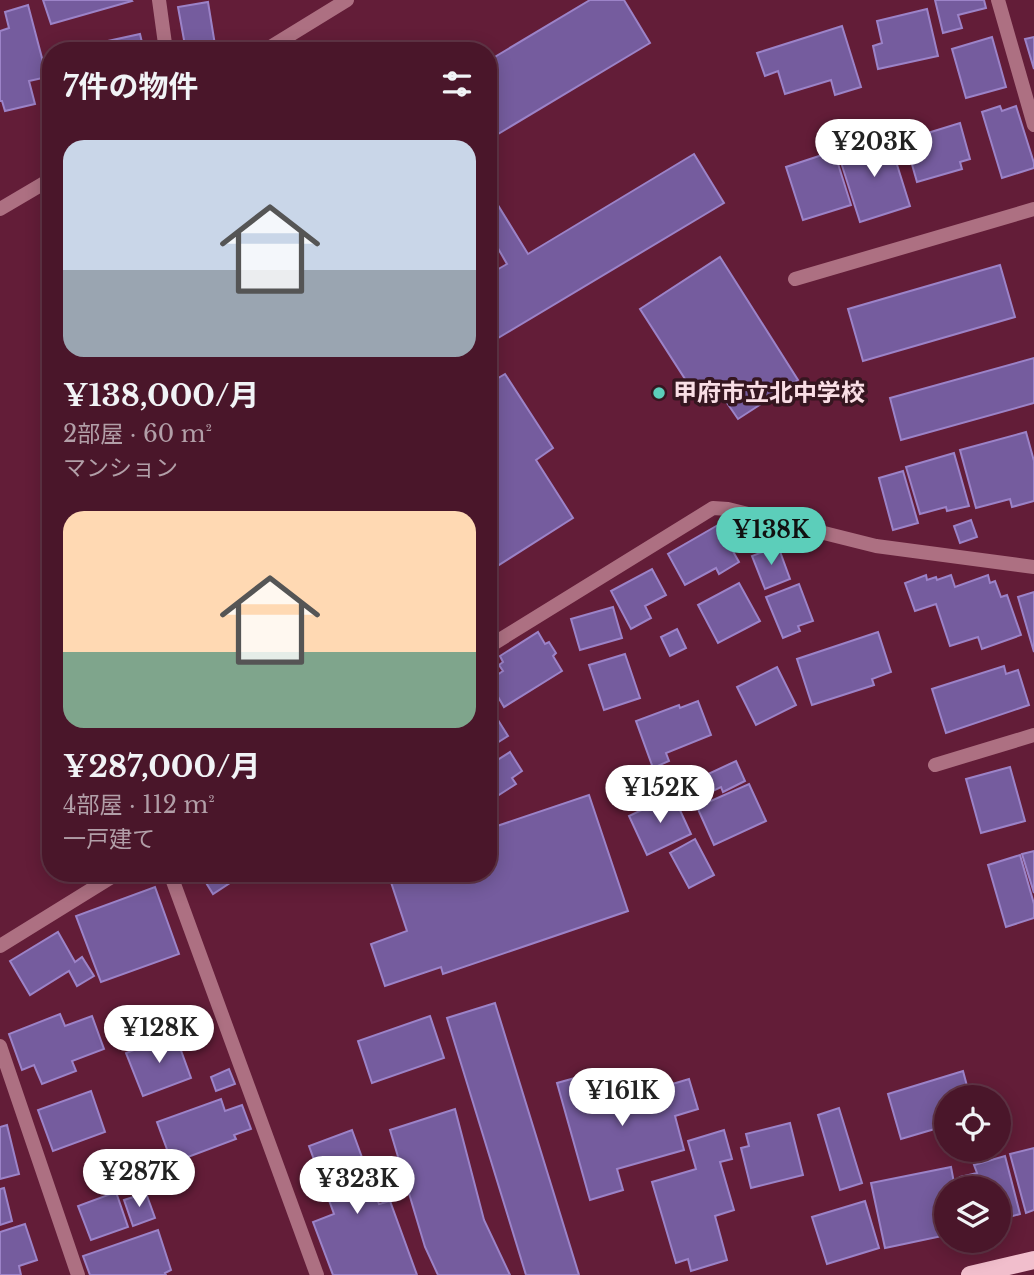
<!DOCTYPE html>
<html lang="ja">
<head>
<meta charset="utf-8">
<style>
  body { margin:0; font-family:"Libre Baskerville","Noto Sans JP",serif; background:#511f32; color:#f1f3f6; height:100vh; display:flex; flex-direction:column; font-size:26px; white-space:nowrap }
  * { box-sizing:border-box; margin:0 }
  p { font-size:23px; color:#b29fa8 }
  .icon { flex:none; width:38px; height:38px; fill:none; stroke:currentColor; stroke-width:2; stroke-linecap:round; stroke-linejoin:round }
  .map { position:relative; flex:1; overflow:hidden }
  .sheet { position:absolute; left:42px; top:42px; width:455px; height:840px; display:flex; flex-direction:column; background:#4a162a; border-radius:28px; box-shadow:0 4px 18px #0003,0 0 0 2px #613547 }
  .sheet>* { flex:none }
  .tools { position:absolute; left:934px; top:1085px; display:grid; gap:14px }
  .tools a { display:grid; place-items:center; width:77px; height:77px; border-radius:50%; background:#4a162a; box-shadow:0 4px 18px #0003,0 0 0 2px #613547; font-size:35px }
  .price { position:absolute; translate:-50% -60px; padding:0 16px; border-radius:24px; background:#fff; color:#222; font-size:23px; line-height:46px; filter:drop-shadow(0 2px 4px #0008) }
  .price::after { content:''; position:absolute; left:50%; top:42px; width:21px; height:16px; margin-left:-10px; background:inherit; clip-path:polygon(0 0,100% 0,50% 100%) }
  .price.on { background:#5cceba; color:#111 }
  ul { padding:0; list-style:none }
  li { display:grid; align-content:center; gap:14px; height:371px; padding:0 21px }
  li span { display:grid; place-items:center; height:217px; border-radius:21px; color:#555 }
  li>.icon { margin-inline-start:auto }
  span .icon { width:126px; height:126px; fill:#fffc; stroke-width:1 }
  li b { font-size:30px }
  h2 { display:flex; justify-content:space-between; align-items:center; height:84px; padding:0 21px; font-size:30px }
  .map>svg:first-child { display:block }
  .building { fill:#755c9e; stroke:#9c83c8; stroke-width:2 }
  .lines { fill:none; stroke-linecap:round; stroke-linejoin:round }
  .street { stroke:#ad7082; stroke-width:14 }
  .primary { stroke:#f1becc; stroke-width:18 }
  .poi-dot { fill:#5cceba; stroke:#351620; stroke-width:2.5 }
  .labels { text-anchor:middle; stroke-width:7; stroke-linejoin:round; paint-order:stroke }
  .poi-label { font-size:24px; font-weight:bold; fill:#f9dee5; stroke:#351620; text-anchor:start }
</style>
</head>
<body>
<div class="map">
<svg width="1034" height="1275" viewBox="0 0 1034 1275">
  <rect width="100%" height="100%" fill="#631d38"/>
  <g class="building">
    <path d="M43,0H131L132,1L51,24Z"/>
    <path d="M590,0H624L650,43L488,140V61Z"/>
    <path d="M935,0H984L986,8L958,15L962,28L943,33Z"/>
    <path d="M208,2L216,51H186L178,7Z"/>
    <path d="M28,5L47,77L29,81L35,104L5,111L2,101H0V31L9,28L5,12Z"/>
    <path d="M927,9L938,56L878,69L873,46L882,43L877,21Z"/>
    <path d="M842,26L861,87L835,95L831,80L785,94L778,71L765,76L757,53Z"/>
    <path d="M140,34L144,51H62Z"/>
    <path d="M992,37L1006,87L966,98L952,49Z"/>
    <path d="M1034,37V69L1025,39Z"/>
    <path d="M1000,106L1002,111L1016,106L1034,163V168L1002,178L982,112Z"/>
    <path d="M960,123L970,159L960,162L962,169L917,182L905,140Z"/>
    <path d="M888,136L910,206L860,222L838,153Z"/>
    <path d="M834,151L851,205L803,220L786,167Z"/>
    <path d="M694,154L724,203L488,344V275L507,264L492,238L488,241V189L528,254Z"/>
    <path d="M720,257L798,380L738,419L714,384L696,396L640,309Z"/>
    <path d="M1000,265L1015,317L863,361L848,309Z"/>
    <path d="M1034,358V403L901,440L890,398Z"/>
    <path d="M505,374L553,448L536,460L573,518L488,572V384Z"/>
    <path d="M1026,432L1034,461V501L1012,507L1010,499L976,508L960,450Z"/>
    <path d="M954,453L969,506L947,511L946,507L920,514L906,467Z"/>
    <path d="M903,471L918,523L893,530L879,478Z"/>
    <path d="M971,520L977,537L960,543L954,526Z"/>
    <path d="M718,525L739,562L719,574L716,568L685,585L668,554Z"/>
    <path d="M778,546L790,579L765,589L752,556Z"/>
    <path d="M652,569L666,595L645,606L651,618L631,629L611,591Z"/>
    <path d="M926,575L927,580L936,577L937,580L951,575L955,587L988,575L990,583L995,581L1001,597L1007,595L1021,635L982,649L978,637L950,646L936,604L915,611L905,583Z"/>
    <path d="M739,583L760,621L718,643L698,605Z"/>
    <path d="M799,584L813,621L798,626L800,631L783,638L766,597Z"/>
    <path d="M1034,592V652L1018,597Z"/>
    <path d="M613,607L622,638L580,650L571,619Z"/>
    <path d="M677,629L686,648L670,656L661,637Z"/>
    <path d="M538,632L545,644L549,642L556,653L553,656L562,671L504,707L494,690V677L503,671L499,665L503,662L500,656Z"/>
    <path d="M878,632L891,672L872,679L874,685L812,705L797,659Z"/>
    <path d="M625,654L640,698L604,710L589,665Z"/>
    <path d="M1004,666L1006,674L1018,670L1029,705L946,733L932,689Z"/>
    <path d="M777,667L796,705L756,725L737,687Z"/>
    <path d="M698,701L711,735L666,753L669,761L653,768L636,721L679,705L680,708Z"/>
    <path d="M491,709L508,736L489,748L488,711Z"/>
    <path d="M510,752L522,771L512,778L516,784L488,802V766Z"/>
    <path d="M736,761L745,781L723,792L721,787L683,805L676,789Z"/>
    <path d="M1010,767L1025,821L981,833L966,779Z"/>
    <path d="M749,784L766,821L714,845L697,807Z"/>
    <path d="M589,795L628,911L443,974L441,967L385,986L371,944L407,931L388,873H488V829Z"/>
    <path d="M673,795L691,834L647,855L629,816Z"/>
    <path d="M695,839L714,875L689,888L670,853Z"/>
    <path d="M1034,851V893L1022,854Z"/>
    <path d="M1020,855L1034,904V918L1006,927L988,865Z"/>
    <path d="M200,873H236L233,875L236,879L213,894Z"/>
    <path d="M155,887L179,954L101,982L76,916Z"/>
    <path d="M58,932L75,962L82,957L94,976L77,986L69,971L30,995L10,961Z"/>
    <path d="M495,1003L579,1275H526L447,1018Z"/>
    <path d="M60,1014L65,1026L92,1016L104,1049L72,1061L76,1071L42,1084L34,1065L22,1070L9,1034Z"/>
    <path d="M430,1016L444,1058L372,1083L358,1041Z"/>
    <path d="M175,1034L191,1078L143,1096L126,1053Z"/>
    <path d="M229,1069L235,1084L216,1091L211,1077Z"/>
    <path d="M600,1071L609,1103L689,1079L698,1109L675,1116L684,1150L617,1169L623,1190L590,1200L557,1083Z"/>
    <path d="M963,1071L970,1097H947V1130L945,1126L901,1139L888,1094Z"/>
    <path d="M91,1091L105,1132L53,1151L38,1110Z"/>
    <path d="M221,1099L225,1111L242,1105L251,1129L234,1135L236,1139L172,1163L157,1122Z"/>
    <path d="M839,1108L862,1183L840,1190L818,1115Z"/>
    <path d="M455,1109L484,1220L510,1275H438L425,1247L390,1130Z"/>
    <path d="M790,1123L803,1175L751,1188L741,1148L749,1146L746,1134Z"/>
    <path d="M7,1125L19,1174L0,1179V1127Z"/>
    <path d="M352,1130L379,1204L390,1201L417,1275H333L313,1222L334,1214L309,1146Z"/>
    <path d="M724,1130L732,1159L720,1162L734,1210L715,1216L727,1260L691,1271L688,1259L676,1263L652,1182L696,1169L688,1141Z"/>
    <path d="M1034,1148V1210L1026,1213L1010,1154Z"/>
    <path d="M1005,1156L1020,1214L999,1220V1188H963L960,1177L977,1173L974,1165Z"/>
    <path d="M951,1167L955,1188H947V1235L885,1248L871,1183Z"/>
    <path d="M4,1188L12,1221L0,1225V1189Z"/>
    <path d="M116,1192L128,1227L91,1240L78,1206Z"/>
    <path d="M146,1193L155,1218L133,1226L124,1200Z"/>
    <path d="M865,1201L879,1248L827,1264L812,1217Z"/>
    <path d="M25,1224L37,1260L19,1266L21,1275H0V1232Z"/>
    <path d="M158,1230L171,1270L165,1273L166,1275H90L83,1256Z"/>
  </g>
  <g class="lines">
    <g class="street">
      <path d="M159,0L166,51"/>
      <path d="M998,0L1034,125"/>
      <path d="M264,51L347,0"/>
      <path d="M0,209L51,179"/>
      <path d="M795,279L1034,209"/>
      <path d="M488,647L713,508L728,509L876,546L1034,567"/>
      <path d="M935,765L1034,735"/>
      <path d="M170,873L317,1275"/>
      <path d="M0,946L118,873"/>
      <path d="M0,1046L78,1275"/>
    </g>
    <path class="primary" d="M970,1275L1034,1260"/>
  </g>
  <circle class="poi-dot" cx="659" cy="393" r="7"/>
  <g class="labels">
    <g class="poi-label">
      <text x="673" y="401">甲府市立北中学校</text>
    </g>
  </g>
</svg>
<div class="tools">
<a><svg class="icon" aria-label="locate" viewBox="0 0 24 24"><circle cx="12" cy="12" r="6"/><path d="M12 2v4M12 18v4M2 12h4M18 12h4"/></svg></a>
<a><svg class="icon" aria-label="layers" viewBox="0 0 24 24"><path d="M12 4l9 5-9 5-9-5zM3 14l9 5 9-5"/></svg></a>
</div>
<b class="price" style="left:874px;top:179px">¥203K</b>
<b class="price on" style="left:771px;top:567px">¥138K</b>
<b class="price" style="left:660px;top:825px">¥152K</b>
<b class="price" style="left:159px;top:1065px">¥128K</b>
<b class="price" style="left:622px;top:1128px">¥161K</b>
<b class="price" style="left:139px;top:1209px">¥287K</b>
<b class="price" style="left:357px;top:1216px">¥323K</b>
<section class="sheet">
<h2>7件の物件<svg class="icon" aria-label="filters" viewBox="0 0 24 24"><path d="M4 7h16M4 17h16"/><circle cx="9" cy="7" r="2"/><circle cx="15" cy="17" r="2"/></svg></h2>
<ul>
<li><span style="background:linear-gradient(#c9d6e8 60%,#9aa5b1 0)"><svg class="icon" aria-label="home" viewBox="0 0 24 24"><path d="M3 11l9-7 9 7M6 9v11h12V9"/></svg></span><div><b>¥138,000/月</b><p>2部屋 · 60 m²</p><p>マンション</p></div></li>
<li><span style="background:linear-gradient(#ffd9b3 65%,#7fa58c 0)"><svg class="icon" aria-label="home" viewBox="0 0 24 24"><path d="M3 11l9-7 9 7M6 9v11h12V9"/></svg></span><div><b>¥287,000/月</b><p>4部屋 · 112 m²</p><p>一戸建て</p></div></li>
</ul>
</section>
</div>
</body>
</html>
